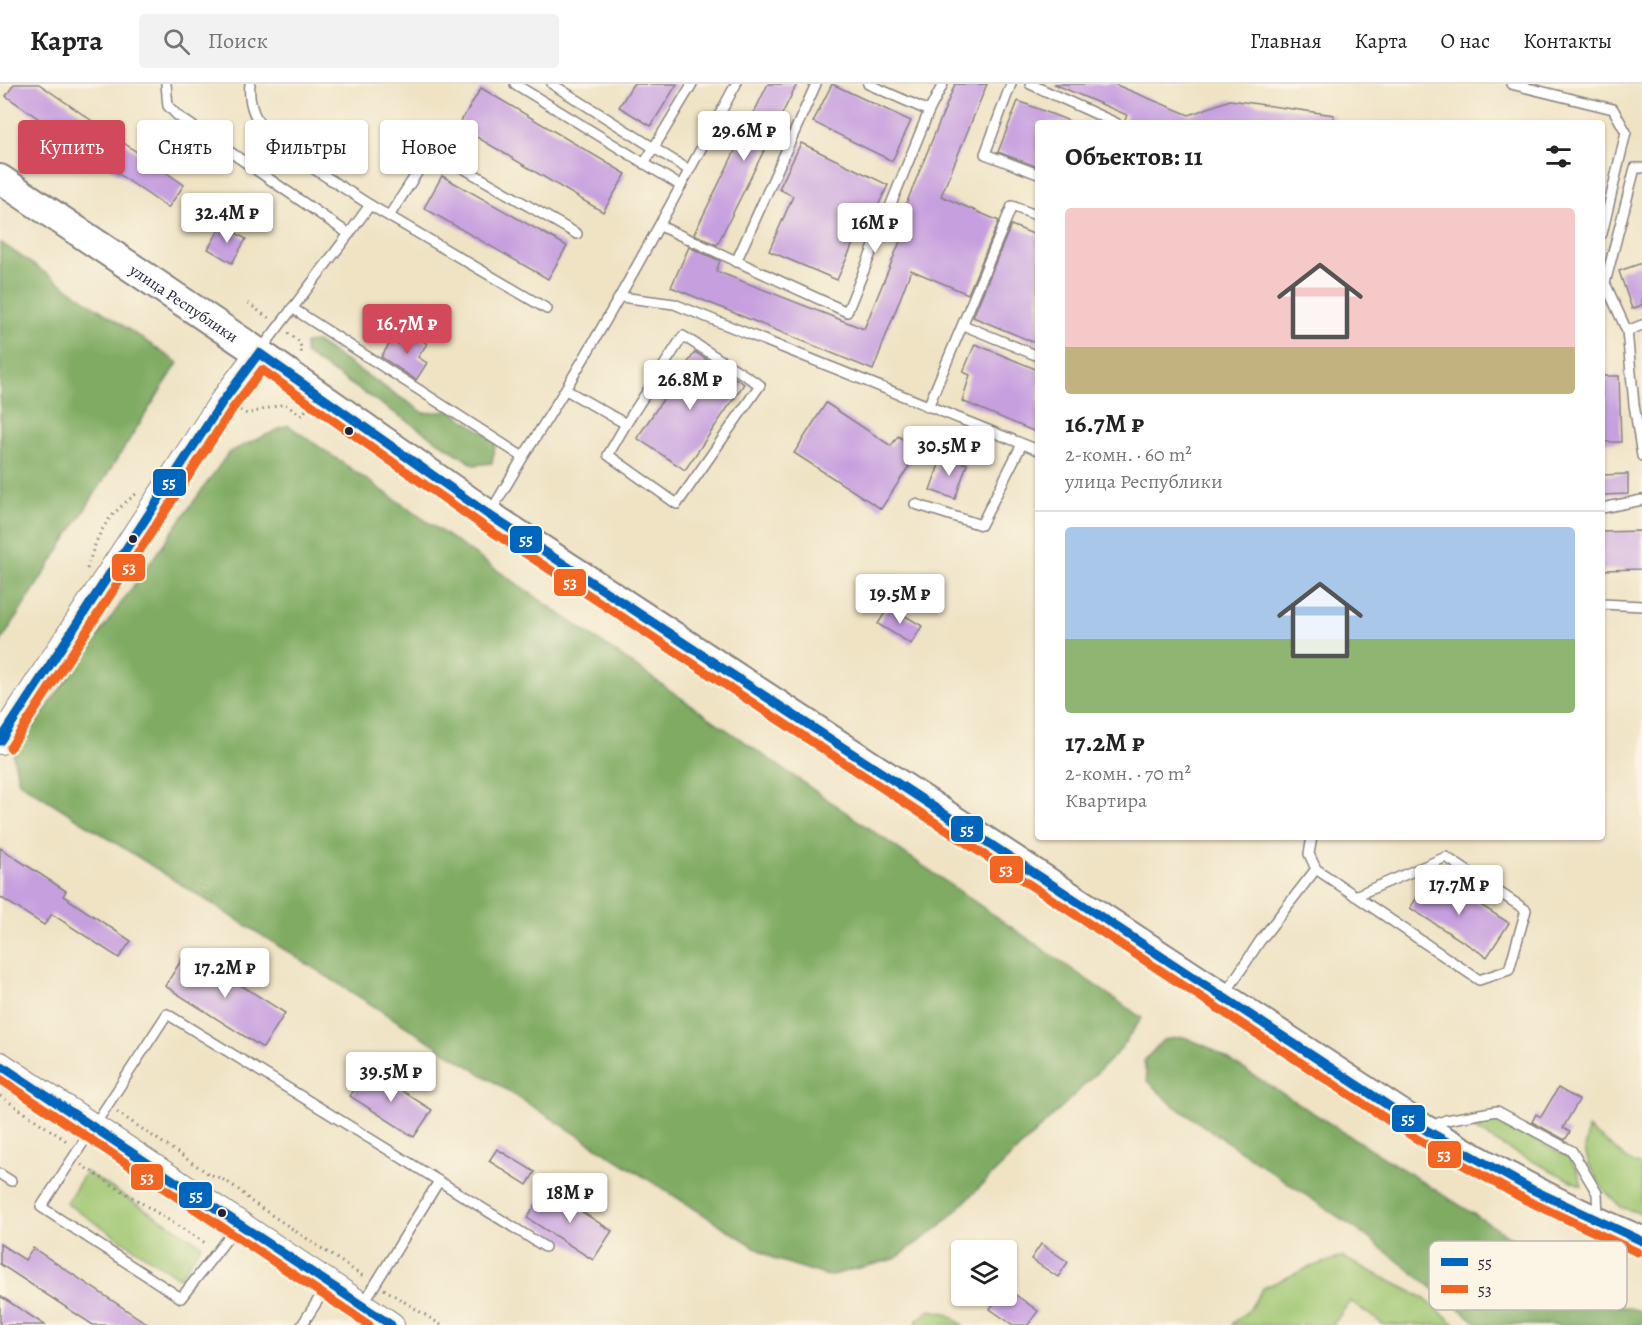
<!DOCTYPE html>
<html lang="ru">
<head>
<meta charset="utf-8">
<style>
  body { margin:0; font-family:Alegreya,serif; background:#f2f2f2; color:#222; height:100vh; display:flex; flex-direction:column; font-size:22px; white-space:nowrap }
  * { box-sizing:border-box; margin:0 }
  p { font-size:20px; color:#767676 }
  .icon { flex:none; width:33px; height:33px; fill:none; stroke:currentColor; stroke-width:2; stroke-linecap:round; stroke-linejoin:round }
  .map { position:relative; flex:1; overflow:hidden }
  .drawer { position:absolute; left:1035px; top:36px; width:570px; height:720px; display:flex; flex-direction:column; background:#fff; border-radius:6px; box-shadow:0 2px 4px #0004 }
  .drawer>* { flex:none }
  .banner { position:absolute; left:18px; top:36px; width:570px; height:54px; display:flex; gap:12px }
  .tools { position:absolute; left:951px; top:1156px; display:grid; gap:12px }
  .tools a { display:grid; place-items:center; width:66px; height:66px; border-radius:6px; background:#fff; box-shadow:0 2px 4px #0004; font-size:30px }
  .price { position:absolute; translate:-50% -51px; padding:0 14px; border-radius:6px; background:#fff; color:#222; font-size:20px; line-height:39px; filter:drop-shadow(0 2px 3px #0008) }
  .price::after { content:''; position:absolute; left:50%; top:36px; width:18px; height:14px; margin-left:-9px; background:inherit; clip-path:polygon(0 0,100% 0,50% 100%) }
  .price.current { background:#d1495b; color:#fff }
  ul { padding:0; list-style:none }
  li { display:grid; align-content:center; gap:12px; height:318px; padding:0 30px }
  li+li { border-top:2px solid #e0e0e0 }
  li span { display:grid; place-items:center; height:186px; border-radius:6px; color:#555 }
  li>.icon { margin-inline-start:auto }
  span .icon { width:108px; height:108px; fill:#fffc; stroke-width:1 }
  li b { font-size:26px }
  h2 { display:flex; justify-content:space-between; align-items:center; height:72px; padding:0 30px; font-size:26px }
  .chip { padding:0 21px; border-radius:6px; background:#fff; box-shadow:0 2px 4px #0004; font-size:21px; line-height:54px }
  .chip.current { background:#d1495b; color:#fff }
  header { display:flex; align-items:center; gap:36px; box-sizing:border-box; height:84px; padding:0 30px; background:#fff; border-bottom:2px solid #e0e0e0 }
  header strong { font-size:28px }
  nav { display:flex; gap:33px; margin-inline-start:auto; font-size:21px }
  .search { width:420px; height:54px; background:#f2f2f2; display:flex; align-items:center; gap:15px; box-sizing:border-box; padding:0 21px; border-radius:6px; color:#767676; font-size:22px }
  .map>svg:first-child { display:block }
  .green { fill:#9fc670; stroke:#607456; stroke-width:1.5 }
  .forest { fill:#7fab62; stroke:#50664e; stroke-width:1.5 }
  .building { fill:#c69fdf }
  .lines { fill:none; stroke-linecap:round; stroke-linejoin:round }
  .service-casing { stroke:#888280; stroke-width:12 }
  .secondary-casing { stroke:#888280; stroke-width:28 }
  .primary-casing { stroke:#888280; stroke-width:32 }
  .path { stroke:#888280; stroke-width:3; stroke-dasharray:1.5 4.5; stroke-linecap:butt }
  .service { stroke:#fff; stroke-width:9 }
  .secondary { stroke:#fff; stroke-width:26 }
  .primary { stroke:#fff; stroke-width:28 }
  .bus-1-casing { stroke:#fcf5e5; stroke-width:14 }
  .bus-2-casing { stroke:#fcf5e5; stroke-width:14 }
  .bus-1 { stroke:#0065bd; stroke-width:9 }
  .bus-2 { stroke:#f26522; stroke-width:9 }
  .bus-dot { fill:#22223b; stroke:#fcf5e5; stroke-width:2 }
  .labels { text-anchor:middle; stroke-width:4.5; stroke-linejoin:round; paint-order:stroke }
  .street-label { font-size:16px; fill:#22223b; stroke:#fcf5e5 }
  .key { fill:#fcf5e5; stroke:#bbb6b2; stroke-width:1.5 }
  .key-label { font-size:16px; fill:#22223b }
  .line-badge { stroke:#fcf5e5; stroke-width:2 }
  .badge-label { font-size:16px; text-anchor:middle; font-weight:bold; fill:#fff }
</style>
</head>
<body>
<header>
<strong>Карта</strong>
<div class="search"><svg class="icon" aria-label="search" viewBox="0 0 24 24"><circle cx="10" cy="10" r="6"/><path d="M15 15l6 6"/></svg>Поиск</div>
<nav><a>Главная</a><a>Карта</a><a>О нас</a><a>Контакты</a></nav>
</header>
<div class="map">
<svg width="1642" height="1241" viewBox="0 0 1642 1241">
  <rect width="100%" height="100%" fill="#fcf5e5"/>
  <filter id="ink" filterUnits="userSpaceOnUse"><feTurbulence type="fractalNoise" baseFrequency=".0167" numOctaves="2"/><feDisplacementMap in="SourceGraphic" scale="12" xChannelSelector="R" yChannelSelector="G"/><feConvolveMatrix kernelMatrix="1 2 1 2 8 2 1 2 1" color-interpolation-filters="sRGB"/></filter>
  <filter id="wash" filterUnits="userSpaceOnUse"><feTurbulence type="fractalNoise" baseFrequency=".008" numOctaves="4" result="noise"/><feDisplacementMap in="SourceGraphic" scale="24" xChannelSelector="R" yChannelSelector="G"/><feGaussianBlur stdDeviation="1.35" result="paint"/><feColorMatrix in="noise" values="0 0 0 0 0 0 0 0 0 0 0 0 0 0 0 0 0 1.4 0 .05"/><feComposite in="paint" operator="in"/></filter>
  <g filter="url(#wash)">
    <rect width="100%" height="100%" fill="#efe3c4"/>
    <g class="green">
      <path d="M1495,1035L1569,1074L1578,1088L1582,1102L1504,1063L1466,1039L1477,1036Z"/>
      <path d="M1588,1044L1633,1079L1642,1082V1130L1621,1123L1604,1106L1589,1081L1585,1066Z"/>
      <path d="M86,1088L202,1161L179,1194L66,1119Z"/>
      <path d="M1342,1173L1422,1213L1456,1241H1384L1350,1217L1333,1241H1232L1234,1238L1249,1226L1263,1204L1310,1183Z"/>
      <path d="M930,1226L946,1229L963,1241H917V1236Z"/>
    </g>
    <g class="forest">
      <path d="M0,158L178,279L0,559Z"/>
      <path d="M316,258L424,329L451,327L496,357L492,379L474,381L305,270V259Z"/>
      <path d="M288,341L1142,934L1118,968L939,1143L895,1175L828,1192L774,1175L19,698L13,671L229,368Z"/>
      <path d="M1184,953L1210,964L1620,1222L1642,1227V1241H1480L1362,1149L1174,1022L1147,997L1144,977L1163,956Z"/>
    </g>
    <g id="blocks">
      <g class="building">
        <path d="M14,0H39L184,101L168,124L6,12Z"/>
        <path d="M633,0H677L651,42L619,23Z"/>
        <path d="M768,0H797L717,161L694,150Z"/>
        <path d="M832,0L911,37L892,77L813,38Z"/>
        <path d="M955,0H987L941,112L999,137L968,210L911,186L873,286L671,203L689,163L720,177L716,187L864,245L901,155L893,152Z"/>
        <path d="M1054,0H1114L1189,31L1230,16L1334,31L1333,39H1124L1127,31Z"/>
        <path d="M481,4L626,90L603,128L458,42Z"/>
        <path d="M1018,17L1072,38L1038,39V83L998,68Z"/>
        <path d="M801,59L888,101L866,147L860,144L837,196L769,167L793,112L779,105Z"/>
        <path d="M442,92L567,162L548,195L424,124Z"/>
        <path d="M222,141L246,155L232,179L208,165Z"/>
        <path d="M1011,141L1038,152V260L973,233Z"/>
        <path d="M1642,179V221L1632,225L1619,187Z"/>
        <path d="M408,247L427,260L418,273L427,279L416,296L381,273L392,256L399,260Z"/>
        <path d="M975,260L1038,286V349L962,317L970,291L963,288Z"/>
        <path d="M695,268L744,300L685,386L637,354Z"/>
        <path d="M1602,292H1619L1621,358H1602Z"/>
        <path d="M826,319L891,362L898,352L918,365L911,375L913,376L881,425L794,369Z"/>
        <path d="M942,372L967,380L955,415L930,406Z"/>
        <path d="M1628,390V410L1602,411V391Z"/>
        <path d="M1642,447V485L1602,486V448Z"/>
        <path d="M889,522L922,542L911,560L878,540Z"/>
        <path d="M0,764L66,807L63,812L131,857L119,874L52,830L44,841L0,813Z"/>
        <path d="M1432,790L1509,839L1487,873L1410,824Z"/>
        <path d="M187,867L285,929L263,964L165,902Z"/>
        <path d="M368,985L432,1026L414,1053L350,1012Z"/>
        <path d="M1558,1004L1579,1016L1563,1044L1570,1048L1565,1056L1532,1038L1536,1030L1541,1033Z"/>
        <path d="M497,1065L535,1088L527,1101L489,1077Z"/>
        <path d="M546,1105L612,1147L593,1176L527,1134Z"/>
        <path d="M0,1160L25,1176L33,1164L149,1241H93L0,1180Z"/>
        <path d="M1041,1160L1068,1178L1058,1193L1031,1175Z"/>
        <path d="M1006,1204L1038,1227L1028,1241H1013L990,1225L999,1212H1006Z"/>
        <path d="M0,1212L45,1241H0Z"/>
      </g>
    </g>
  </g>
  <g filter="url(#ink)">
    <use href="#blocks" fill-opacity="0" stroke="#888280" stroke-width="1.5"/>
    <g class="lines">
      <defs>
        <g id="service">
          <path d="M166,0L168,22L178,32L349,150L260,267"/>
          <path d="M250,0C247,27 263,49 283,65L370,121"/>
          <path d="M515,0L681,102"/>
          <path d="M552,0L689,86"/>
          <path d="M1011,0L985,70L1038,90"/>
          <path d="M1030,0L1116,39"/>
          <path d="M1511,0L1613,25L1626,48L1602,150"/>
          <path d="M929,27L943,0"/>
          <path d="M644,80L692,0"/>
          <path d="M1642,84H1635L1605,199L1627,247L1634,320L1642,372"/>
          <path d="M389,132L432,66L577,150"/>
          <path d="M660,142L847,228L929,27L868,0"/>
          <path d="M349,150L370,121L547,225"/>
          <path d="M736,178L816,0"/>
          <path d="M621,213L674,220L1038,366"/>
          <path d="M292,224L523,373L490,429"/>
          <path d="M963,241L1038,272"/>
          <path d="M1627,247L1642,241"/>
          <path d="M683,252L760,301L677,420L608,371L626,340Z"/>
          <path d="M566,306L626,340"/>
          <path d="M928,323L1012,122L1038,132"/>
          <path d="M523,373C601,252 668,126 736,0"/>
          <path d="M915,420L981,441L1022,360"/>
          <path d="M1602,424L1642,416"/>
          <path d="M1602,520L1642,522"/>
          <path d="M1316,785L1479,896L1509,886L1526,826L1446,773L1355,812"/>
          <path d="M1225,910L1260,857L1316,785L1309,770L1312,753"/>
          <path d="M1432,1042L1446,1036L1497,1027L1572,1067L1597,1109L1598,1134"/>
          <path d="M0,1090L11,1097"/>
          <path d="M237,1142L181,1214L41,1123L167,930L439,1097"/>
          <path d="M363,1220L439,1097L545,1163"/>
          <path d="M302,1241L327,1202"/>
        </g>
        <g id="secondary">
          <path d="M0,657L223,317L259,269"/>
          <path d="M0,981L391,1241"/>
        </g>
        <g id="primary">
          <path id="s1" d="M0,95L259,269L489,431L1424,1045C1495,1087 1566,1126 1642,1157"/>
        </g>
      </defs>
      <use href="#service" class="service-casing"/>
      <use href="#secondary" class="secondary-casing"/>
      <use href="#primary" class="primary-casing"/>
      <g class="path">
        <path d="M248,219L271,236"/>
        <path d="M288,249L300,258L302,272"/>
        <path d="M240,326L247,330L284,320L302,331L306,326"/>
        <path d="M87,485C98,448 105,434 136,410"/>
        <path d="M0,1012L68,1058"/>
        <path d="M117,1028L209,1090C221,1093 241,1105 249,1116L366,1194"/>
        <path d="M81,1081L207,1160"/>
        <path d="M384,1205L441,1241"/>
      </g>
      <use href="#service" class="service"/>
      <use href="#secondary" class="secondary"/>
      <use href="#primary" class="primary"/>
      <defs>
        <g id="bus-1">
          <path d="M0,657L223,317L259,269L489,431L1424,1045L1531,1105L1642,1157"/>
          <path d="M0,981L391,1241"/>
        </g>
        <g id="bus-2">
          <path d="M10,664L233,324L262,286L482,441L1417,1055L1526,1116L1637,1168"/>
          <path d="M0,995L369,1241"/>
        </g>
      </defs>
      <use href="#bus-1" class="bus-1-casing"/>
      <use href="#bus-2" class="bus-2-casing"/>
      <use href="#bus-1" class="bus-1"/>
      <use href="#bus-2" class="bus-2"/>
    </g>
  </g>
  <g class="bus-dot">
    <circle cx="349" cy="347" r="5"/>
    <circle cx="133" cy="455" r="5"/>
    <circle cx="222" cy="1129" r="5"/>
  </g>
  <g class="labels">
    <g class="street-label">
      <text dy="6" stroke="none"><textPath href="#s1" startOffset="222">улица Республики</textPath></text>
    </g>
  </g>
  <rect x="1429" y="1157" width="198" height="69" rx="9" class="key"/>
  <rect x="1441" y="1174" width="27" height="8" fill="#0065bd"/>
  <rect x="1441" y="1201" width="27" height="8" fill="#f26522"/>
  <g class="key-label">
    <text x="1478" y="1184">55</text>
    <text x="1478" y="1211">53</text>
  </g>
  <g class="line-badge">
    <rect x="152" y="384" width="35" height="29" rx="6" fill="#0065bd"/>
    <rect x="509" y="441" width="34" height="29" rx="6" fill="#0065bd"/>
    <rect x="111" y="469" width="35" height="29" rx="6" fill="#f26522"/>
    <rect x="553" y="484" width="34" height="29" rx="6" fill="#f26522"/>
    <rect x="950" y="731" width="34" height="28" rx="6" fill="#0065bd"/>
    <rect x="989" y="771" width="35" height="29" rx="6" fill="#f26522"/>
    <rect x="1391" y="1020" width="35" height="29" rx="6" fill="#0065bd"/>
    <rect x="1427" y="1056" width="35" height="29" rx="6" fill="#f26522"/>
    <rect x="130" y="1079" width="34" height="28" rx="6" fill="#f26522"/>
    <rect x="178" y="1097" width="35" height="28" rx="6" fill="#0065bd"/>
  </g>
  <g class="badge-label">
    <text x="169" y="404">55</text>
    <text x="526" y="461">55</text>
    <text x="129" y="489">53</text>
    <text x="570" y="504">53</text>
    <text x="967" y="751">55</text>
    <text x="1006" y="791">53</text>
    <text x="1408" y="1040">55</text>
    <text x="1444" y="1076">53</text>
    <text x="147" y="1099">53</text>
    <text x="196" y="1117">55</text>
  </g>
</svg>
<div class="tools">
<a><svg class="icon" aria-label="layers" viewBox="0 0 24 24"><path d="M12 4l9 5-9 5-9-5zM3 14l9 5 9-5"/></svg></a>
</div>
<b class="price" style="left:744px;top:78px">29.6M ₽</b>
<b class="price" style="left:227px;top:160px">32.4M ₽</b>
<b class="price" style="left:875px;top:170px">16M ₽</b>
<b class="price current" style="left:407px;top:271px">16.7M ₽</b>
<b class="price" style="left:690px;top:327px">26.8M ₽</b>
<b class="price" style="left:949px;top:393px">30.5M ₽</b>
<b class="price" style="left:900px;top:541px">19.5M ₽</b>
<b class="price" style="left:1459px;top:832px">17.7M ₽</b>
<b class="price" style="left:225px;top:915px">17.2M ₽</b>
<b class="price" style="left:391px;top:1019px">39.5M ₽</b>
<b class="price" style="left:570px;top:1140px">18M ₽</b>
<div class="banner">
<a class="chip current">Купить</a>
<a class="chip">Снять</a>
<a class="chip">Фильтры</a>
<a class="chip">Новое</a>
</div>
<section class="drawer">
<h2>Объектов: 11<svg class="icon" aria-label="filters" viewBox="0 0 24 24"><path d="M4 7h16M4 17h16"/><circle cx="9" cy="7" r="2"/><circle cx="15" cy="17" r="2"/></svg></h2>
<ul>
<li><span style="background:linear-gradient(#f6c9c9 75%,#c2b280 0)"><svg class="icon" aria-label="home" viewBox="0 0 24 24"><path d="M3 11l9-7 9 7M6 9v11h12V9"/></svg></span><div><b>16.7M ₽</b><p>2-комн. · 60 m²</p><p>улица Республики</p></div></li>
<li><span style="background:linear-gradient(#a9c7e8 60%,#8fb573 0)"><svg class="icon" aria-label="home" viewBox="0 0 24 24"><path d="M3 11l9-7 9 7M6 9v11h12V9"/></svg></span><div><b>17.2M ₽</b><p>2-комн. · 70 m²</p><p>Квартира</p></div></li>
</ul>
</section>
</div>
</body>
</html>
